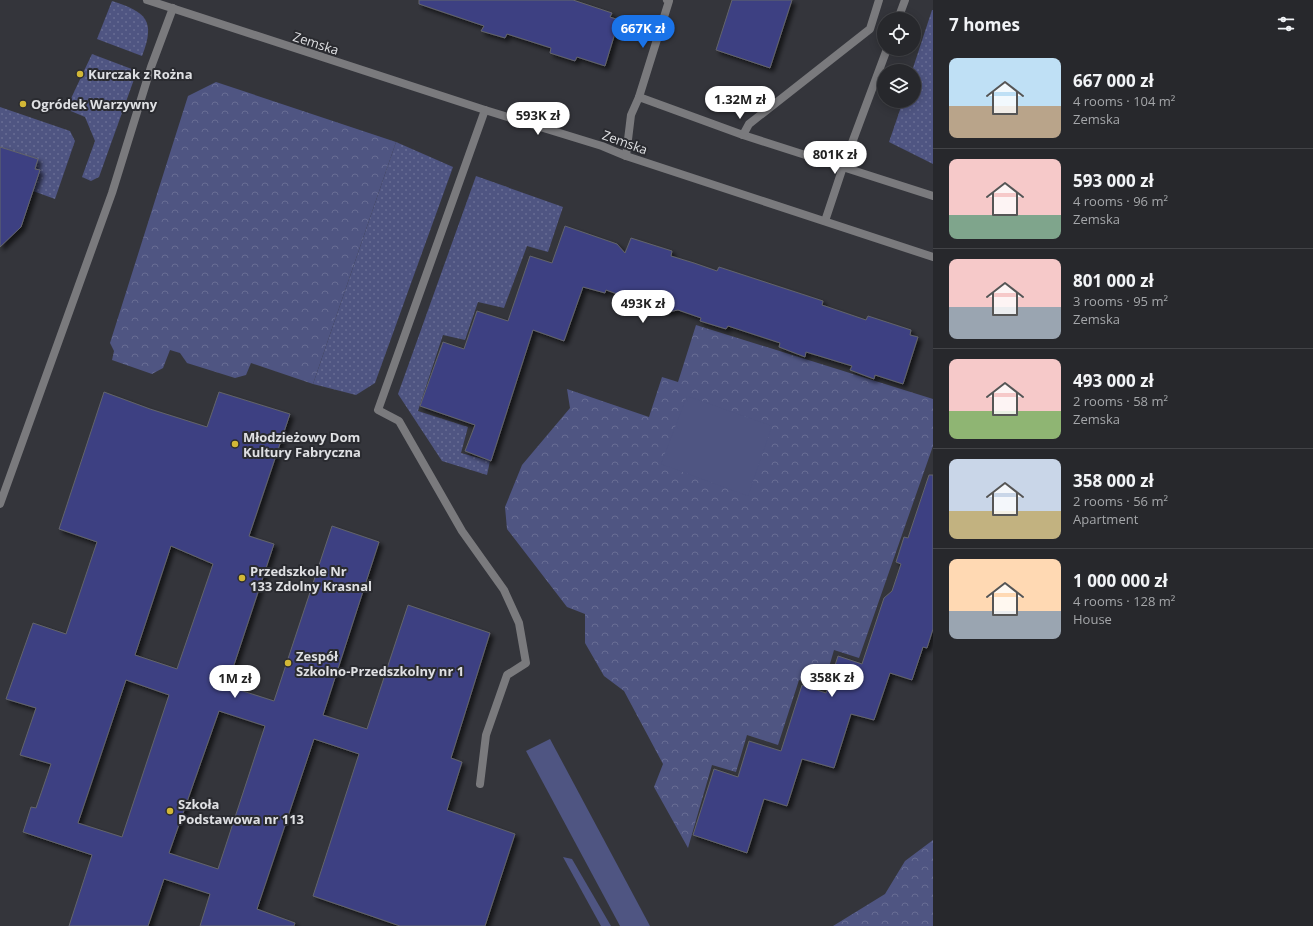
<!DOCTYPE html>
<html lang="en">
<head>
<meta charset="utf-8">
<style>
  body { margin:0; font-family:"Open Sans",sans-serif; background:#333438; color:#f1f3f6; height:100vh; display:flex; flex-direction:column; font-size:15px; white-space:nowrap }
  * { box-sizing:border-box; margin:0 }
  p { font-size:13px; color:#a4a6a9 }
  .icon { flex:none; width:22px; height:22px; fill:none; stroke:currentColor; stroke-width:2; stroke-linecap:round; stroke-linejoin:round }
  .map { position:relative; flex:1; overflow:hidden }
  .drawer { display:flex; flex-direction:column; background:#27282c; width:380px }
  .drawer>* { flex:none }
  .buttons { position:absolute; left:877px; top:12px; display:grid; gap:8px }
  .buttons a { display:grid; place-items:center; width:44px; height:44px; border-radius:50%; background:#27282c; box-shadow:0 2px 10px #0003,0 0 0 1px #434448; font-size:20px }
  .price { position:absolute; translate:-50% -34px; padding:0 9px; border-radius:14px; background:#fff; color:#222; font-size:13px; line-height:26px; filter:drop-shadow(0 1px 2px #0008) }
  .price::after { content:''; position:absolute; left:50%; top:24px; width:12px; height:9px; margin-left:-6px; background:inherit; clip-path:polygon(0 0,100% 0,50% 100%) }
  .price.current { background:#1a73e8; color:#fff }
  ul { padding:0; list-style:none }
  li { display:flex; align-items:center; gap:12px; height:100px; padding:0 16px }
  li+li { border-top:1px solid #434448 }
  li span { display:grid; place-items:center; flex:none; width:112px; height:80px; border-radius:8px; color:#555 }
  li>.icon { margin-inline-start:auto }
  span .icon { width:48px; height:48px; fill:#fffc; stroke-width:1 }
  li b { font-size:17px }
  h2 { display:flex; justify-content:space-between; align-items:center; height:48px; padding:0 16px; font-size:17px }
  main { display:flex; flex:1; min-height:0 }
  .map>svg:first-child { display:block }
  .grass { fill:url(#grass-dots) }
  .park { fill:url(#park-crowns) }
  .pitch { fill:#4f5582 }
  .building { fill:#3c4182; stroke:#63646b; fill-rule:evenodd; filter:url(#shadow) }
  .lines { fill:none; stroke-linecap:round; stroke-linejoin:round }
  .lane { stroke:#7a7a7d; stroke-width:8 }
  .street { stroke:#7a7a7d; stroke-width:8 }
  .poi-dot { fill:#d2b736; stroke:#2a2b30; stroke-width:1.5 }
  .labels { text-anchor:middle; stroke-width:4; stroke-linejoin:round; paint-order:stroke }
  .street-label { font-size:13px; fill:#dfe0e3; stroke:#2a2b30 }
  .poi-label { font-size:13px; font-weight:bold; fill:#dfe0e3; stroke:#2a2b30; text-anchor:start }
</style>
</head>
<body>
<main>
<div class="map">
<svg width="933" height="926" viewBox="0 0 933 926">
  <defs>
    <pattern id="grass-dots" width="8" height="8" patternUnits="userSpaceOnUse"><rect width="8" height="8" fill="#4f5582"/><path d="M2 2h.1M6 6h.1" fill="none" stroke="#686d94" stroke-width="1.8" stroke-linecap="round"/></pattern>
    <pattern id="park-crowns" width="20" height="18" patternUnits="userSpaceOnUse"><rect width="20" height="18" fill="#4f5582"/><path d="M2 6a3 3 0 1 1 6 0M12 15a3 3 0 1 1 6 0" fill="none" stroke="#686d94"/></pattern>
    <filter id="shadow"><feDropShadow dx="3.5" dy="3.5" stdDeviation="2" flood-color="#0009"/></filter>
  </defs>
  <rect width="100%" height="100%" fill="#34353b"/>
  <g class="grass">
    <path d="M112,1C146,12 156,20 142,56L97,39Z"/>
    <path d="M932,10H933V164L889,142L903,101H914V71H912Z"/>
    <path d="M92,54L137,71L99,177L91,181L82,177L95,141L85,117L66,109Z"/>
    <path d="M0,107L70,131L75,141L55,199L33,191L40,170L35,169L38,159L0,147Z"/>
    <path d="M396,142L453,167L375,383L356,395L313,384Z"/>
    <path d="M476,176L563,207L548,252L527,246L504,308L478,302L465,340L443,335L418,411L468,427L461,453L490,461L487,475L442,461L398,394Z"/>
  </g>
  <g class="park">
    <path d="M216,82L396,142L313,384L251,363L246,375L235,378L187,363L180,353L170,350L163,368L152,374L112,360L114,351L110,343L188,96Z"/>
    <path d="M696,325L933,399V446L859,658L834,650L823,688L799,680L778,745L747,735L736,772L712,765L688,848L654,787L663,764L624,691L604,676L585,643V614L567,607L507,529L505,507L522,465L570,408L567,389L649,417L662,377L678,382Z"/>
    <path d="M933,840V926H833L885,894L905,861Z"/>
  </g>
  <g class="pitch">
    <path d="M687,396L772,426L748,496L661,464Z"/>
    <path d="M550,739L650,926H620L526,751Z"/>
    <path d="M563,857L572,859L611,926H601Z"/>
  </g>
  <g class="building">
    <path d="M419,0H573L612,13L610,17L619,20L605,66L577,57L575,61L550,53L551,48L507,34L505,38L481,31L484,26L419,4Z"/>
    <path d="M732,0H792L770,68L716,50Z"/>
    <path d="M0,147L38,159L35,169L40,170L21,227L0,247Z"/>
    <path d="M565,226L617,244L625,253L631,238L672,251L671,256L694,263L717,271L719,267L823,301L822,305L866,320L868,316L911,330L910,335L918,337L903,384L875,375L874,379L850,370L852,366L806,352L805,357L779,347L780,343L728,326L726,329L700,321L701,318L678,310L668,312L606,290L605,293L583,287L564,341L533,330L491,461L465,451L475,425L420,406L443,342L464,349L477,311L508,321L530,256L552,263Z"/>
    <path d="M104,392L150,409L207,427L219,392L290,414L249,536L274,544L227,686L274,701L332,526L379,542L323,715L367,729L408,605L490,633L451,758L462,762L447,810L515,834L485,926H400L313,896L359,754L314,739L257,909L295,923L294,926H200L210,894L164,879L148,926H69L92,855L23,832L31,807L36,808L51,764L20,755L36,708L6,699L33,623L66,634L97,542L59,529ZM171,546L213,564L177,669L135,655ZM126,680L169,695L122,837L78,823ZM219,711L265,726L218,869L169,853Z"/>
    <path d="M929,475H933V629L927,648L923,647L912,680L890,673L874,720L851,714L834,768L802,759L787,806L764,799L747,853L693,835L714,769L738,777L749,741L781,751L802,685L826,693L838,656L862,664L884,598L892,591L901,564L896,562L904,537L908,538Z"/>
  </g>
  <g class="lines">
    <g class="lane">
      <path d="M0,504L112,193L151,67L173,8"/>
      <path d="M480,784L486,735L507,675L526,663L519,623L504,590L462,531L399,421L378,410L485,110"/>
    </g>
    <g class="street">
      <path d="M147,0L485,110L602,146L626,156L933,257"/>
      <path d="M898,19L905,0"/>
      <path d="M639,97L669,1L667,0"/>
      <path d="M743,135L933,196"/>
      <path d="M626,156L631,115L639,97L743,135L749,124L870,29L879,0"/>
      <path d="M825,221L843,167L887,49"/>
    </g>
  </g>
  <g class="poi-dot">
    <circle cx="80" cy="74" r="4"/>
    <circle cx="23" cy="104" r="4"/>
    <circle cx="235" cy="444" r="4"/>
    <circle cx="242" cy="578" r="4"/>
    <circle cx="288" cy="663" r="4"/>
    <circle cx="170" cy="811" r="4"/>
  </g>
  <g class="labels">
    <g class="street-label">
      <text transform="translate(316 43) rotate(18)" y="5">Zemska</text>
      <text transform="translate(625 142) rotate(20)" y="5">Zemska</text>
    </g>
    <g class="poi-label">
      <text x="88" y="79">Kurczak z Rożna</text>
      <text x="31" y="109">Ogródek Warzywny</text>
      <text x="243" y="442">Młodzieżowy Dom<tspan x="243" dy="15">Kultury Fabryczna</tspan></text>
      <text x="250" y="576">Przedszkole Nr<tspan x="250" dy="15">133 Zdolny Krasnal</tspan></text>
      <text x="296" y="661">Zespół<tspan x="296" dy="15">Szkolno-Przedszkolny nr 1</tspan></text>
      <text x="178" y="809">Szkoła<tspan x="178" dy="15">Podstawowa nr 113</tspan></text>
    </g>
  </g>
</svg>
<div class="buttons">
<a><svg class="icon" aria-label="locate" viewBox="0 0 24 24"><circle cx="12" cy="12" r="6"/><path d="M12 2v4M12 18v4M2 12h4M18 12h4"/></svg></a>
<a><svg class="icon" aria-label="layers" viewBox="0 0 24 24"><path d="M12 4l9 5-9 5-9-5zM3 14l9 5 9-5"/></svg></a>
</div>
<b class="price current" style="left:643px;top:49px">667K zł</b>
<b class="price" style="left:740px;top:120px">1.32M zł</b>
<b class="price" style="left:538px;top:136px">593K zł</b>
<b class="price" style="left:835px;top:175px">801K zł</b>
<b class="price" style="left:643px;top:324px">493K zł</b>
<b class="price" style="left:832px;top:698px">358K zł</b>
<b class="price" style="left:235px;top:699px">1M zł</b>
</div>
<section class="drawer">
<h2>7 homes<svg class="icon" aria-label="filters" viewBox="0 0 24 24"><path d="M4 7h16M4 17h16"/><circle cx="9" cy="7" r="2"/><circle cx="15" cy="17" r="2"/></svg></h2>
<ul>
<li><span style="background:linear-gradient(#bfe0f5 60%,#b9a48a 0)"><svg class="icon" aria-label="home" viewBox="0 0 24 24"><path d="M3 11l9-7 9 7M6 9v11h12V9"/></svg></span><div><b>667 000 zł</b><p>4 rooms · 104 m²</p><p>Zemska</p></div></li>
<li><span style="background:linear-gradient(#f6c9c9 70%,#7fa58c 0)"><svg class="icon" aria-label="home" viewBox="0 0 24 24"><path d="M3 11l9-7 9 7M6 9v11h12V9"/></svg></span><div><b>593 000 zł</b><p>4 rooms · 96 m²</p><p>Zemska</p></div></li>
<li><span style="background:linear-gradient(#f6c9c9 60%,#9aa5b1 0)"><svg class="icon" aria-label="home" viewBox="0 0 24 24"><path d="M3 11l9-7 9 7M6 9v11h12V9"/></svg></span><div><b>801 000 zł</b><p>3 rooms · 95 m²</p><p>Zemska</p></div></li>
<li><span style="background:linear-gradient(#f6c9c9 65%,#8fb573 0)"><svg class="icon" aria-label="home" viewBox="0 0 24 24"><path d="M3 11l9-7 9 7M6 9v11h12V9"/></svg></span><div><b>493 000 zł</b><p>2 rooms · 58 m²</p><p>Zemska</p></div></li>
<li><span style="background:linear-gradient(#c9d6e8 65%,#c2b280 0)"><svg class="icon" aria-label="home" viewBox="0 0 24 24"><path d="M3 11l9-7 9 7M6 9v11h12V9"/></svg></span><div><b>358 000 zł</b><p>2 rooms · 56 m²</p><p>Apartment</p></div></li>
<li><span style="background:linear-gradient(#ffd9b3 65%,#9aa5b1 0)"><svg class="icon" aria-label="home" viewBox="0 0 24 24"><path d="M3 11l9-7 9 7M6 9v11h12V9"/></svg></span><div><b>1 000 000 zł</b><p>4 rooms · 128 m²</p><p>House</p></div></li>
</ul>
</section>
</main>
</body>
</html>
